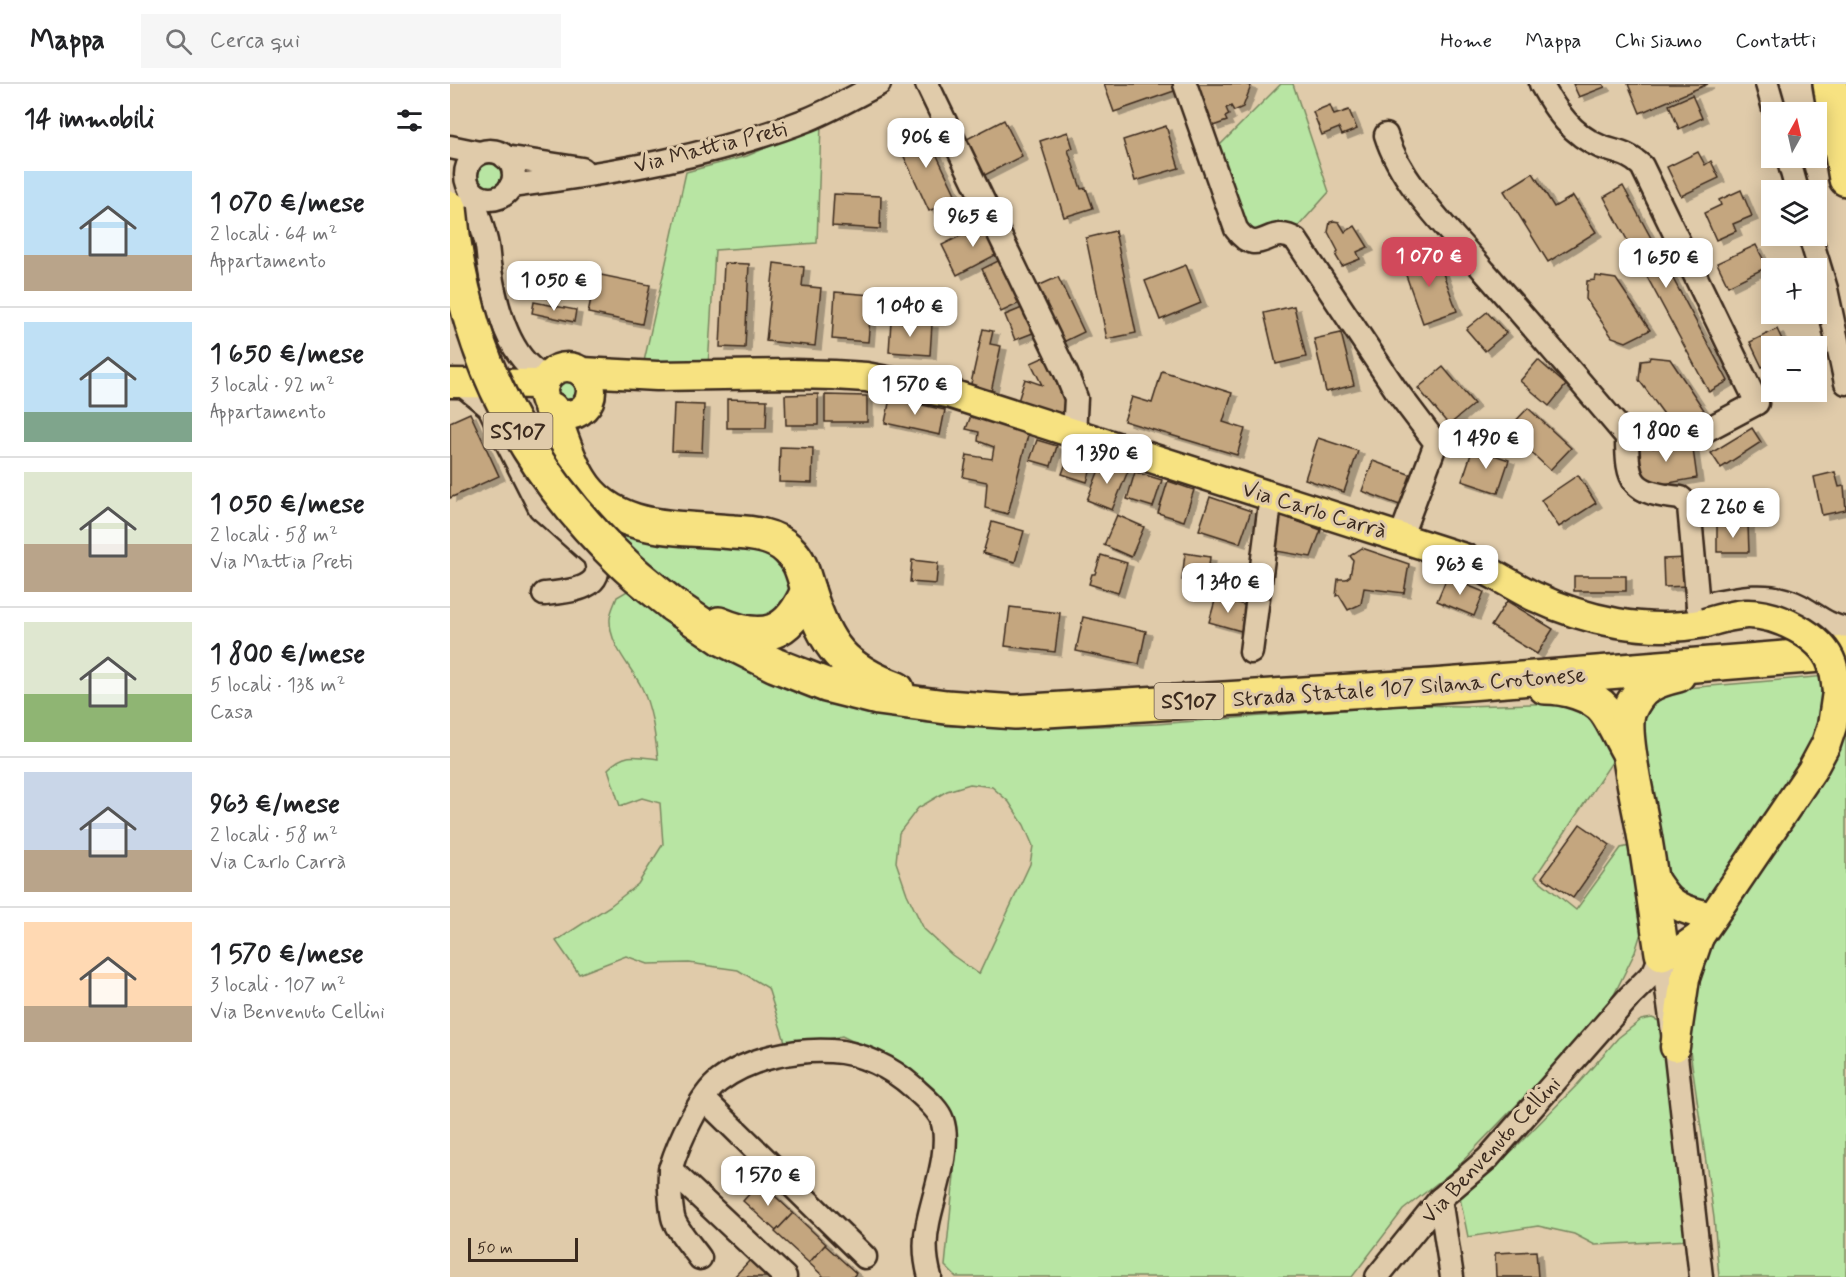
<!DOCTYPE html>
<html lang="it">
<head>
<meta charset="utf-8">
<style>
  body { margin:0; font-family:Mynerve,sans-serif; background:#f6f6f6; color:#202124; height:100vh; display:flex; flex-direction:column; font-size:22px; white-space:nowrap }
  * { box-sizing:border-box; margin:0 }
  p { font-size:20px; color:#757577 }
  .icon { flex:none; width:33px; height:33px; fill:none; stroke:currentColor; stroke-width:2; stroke-linecap:round; stroke-linejoin:round }
  .map { position:relative; flex:1; overflow:hidden }
  .sheet { display:flex; flex-direction:column; background:#fff; width:450px }
  .sheet>* { flex:none }
  .needle { width:39px; rotate:8deg }
  .fabs { position:absolute; left:1311px; top:18px; display:grid; gap:12px }
  .fabs a { display:grid; place-items:center; width:66px; height:66px; border-radius:0px; background:#fff; box-shadow:0 3px 15px #0003; font-size:30px }
  .scale { position:absolute; left:18px; bottom:15px; width:110px; box-sizing:border-box; padding-left:6px; border:3px solid #3b2a1e; border-top:0; font-size:16px; line-height:21px; white-space:nowrap; color:#3b2a1e; -webkit-text-stroke:4px #e0cbaa; paint-order:stroke }
  .price { position:absolute; translate:-50% -51px; padding:0 14px; border-radius:12px; background:#fff; color:#222; font-size:20px; line-height:39px; filter:drop-shadow(0 2px 3px #0008) }
  .price::after { content:''; position:absolute; left:50%; top:36px; width:18px; height:14px; margin-left:-9px; background:inherit; clip-path:polygon(0 0,100% 0,50% 100%) }
  .price.active { background:#d1495b; color:#fff }
  ul { padding:0; list-style:none }
  li { display:flex; align-items:center; gap:18px; height:150px; padding:0 24px }
  li+li { border-top:2px solid #e0e0e0 }
  li span { display:grid; place-items:center; flex:none; width:168px; height:120px; border-radius:0px; color:#555 }
  li>.icon { margin-inline-start:auto }
  span .icon { width:72px; height:72px; fill:#fffc; stroke-width:1 }
  li b { font-size:26px }
  h2 { display:flex; justify-content:space-between; align-items:center; height:72px; padding:0 24px; font-size:26px }
  header { display:flex; align-items:center; gap:36px; box-sizing:border-box; height:84px; padding:0 30px; background:#fff; border-bottom:2px solid #e0e0e0 }
  header strong { font-size:28px }
  nav { display:flex; gap:33px; margin-inline-start:auto; font-size:21px }
  .search { width:420px; height:54px; background:#f6f6f6; display:flex; align-items:center; gap:15px; box-sizing:border-box; padding:0 21px; border-radius:0px; color:#757577; font-size:22px }
  main { display:flex; flex:1; min-height:0 }
  .map>svg:first-child { display:block }
  .green { fill:#b8e5a3; stroke:#7a8860; stroke-width:1.5; fill-rule:evenodd }
  .building { fill:#c4a67f; stroke:#3b2a1e; stroke-width:1.5; filter:url(#shadow) }
  .lines { fill:none; stroke-linecap:round; stroke-linejoin:round }
  .minor-casing { stroke:#3b2a1e; stroke-width:27 }
  .major-casing { stroke:#3b2a1e; stroke-width:33 }
  .highway-casing { stroke:#3b2a1e; stroke-width:38 }
  .minor { stroke:#e0cbaa; stroke-width:22 }
  .major { stroke:#f7e281; stroke-width:28 }
  .highway { stroke:#f7e281; stroke-width:33 }
  .major-bridge-casing { stroke:#3b2a1e; stroke-width:33; stroke-linecap:butt }
  .highway-bridge-casing { stroke:#3b2a1e; stroke-width:38; stroke-linecap:butt }
  .major-bridge { stroke:#f7e281; stroke-width:28 }
  .highway-bridge { stroke:#f7e281; stroke-width:33 }
  .labels { text-anchor:middle; stroke-width:6; stroke-linejoin:round; paint-order:stroke }
  .shield { fill:#e0cbaa; stroke:#6c5a48; stroke-width:1.5 }
  .shield-label { font-size:21px; font-weight:bold; fill:#3b2a1e }
  .street-label { font-size:22px; fill:#3b2a1e; stroke:#e0cbaa }
</style>
</head>
<body>
<header>
<strong>Mappa</strong>
<div class="search"><svg class="icon" aria-label="search" viewBox="0 0 24 24"><circle cx="10" cy="10" r="6"/><path d="M15 15l6 6"/></svg>Cerca qui</div>
<nav><a>Home</a><a>Mappa</a><a>Chi siamo</a><a>Contatti</a></nav>
</header>
<main>
<section class="sheet">
<h2>14 immobili<svg class="icon" aria-label="filters" viewBox="0 0 24 24"><path d="M4 7h16M4 17h16"/><circle cx="9" cy="7" r="2"/><circle cx="15" cy="17" r="2"/></svg></h2>
<ul>
<li><span style="background:linear-gradient(#bfe0f5 70%,#b9a48a 0)"><svg class="icon" aria-label="home" viewBox="0 0 24 24"><path d="M3 11l9-7 9 7M6 9v11h12V9"/></svg></span><div><b>1 070 €/mese</b><p>2 locali · 64 m²</p><p>Appartamento</p></div></li>
<li><span style="background:linear-gradient(#bfe0f5 75%,#7fa58c 0)"><svg class="icon" aria-label="home" viewBox="0 0 24 24"><path d="M3 11l9-7 9 7M6 9v11h12V9"/></svg></span><div><b>1 650 €/mese</b><p>3 locali · 92 m²</p><p>Appartamento</p></div></li>
<li><span style="background:linear-gradient(#dfe7d0 60%,#b9a48a 0)"><svg class="icon" aria-label="home" viewBox="0 0 24 24"><path d="M3 11l9-7 9 7M6 9v11h12V9"/></svg></span><div><b>1 050 €/mese</b><p>2 locali · 58 m²</p><p>Via Mattia Preti</p></div></li>
<li><span style="background:linear-gradient(#dfe7d0 60%,#8fb573 0)"><svg class="icon" aria-label="home" viewBox="0 0 24 24"><path d="M3 11l9-7 9 7M6 9v11h12V9"/></svg></span><div><b>1 800 €/mese</b><p>5 locali · 138 m²</p><p>Casa</p></div></li>
<li><span style="background:linear-gradient(#c9d6e8 65%,#b9a48a 0)"><svg class="icon" aria-label="home" viewBox="0 0 24 24"><path d="M3 11l9-7 9 7M6 9v11h12V9"/></svg></span><div><b>963 €/mese</b><p>2 locali · 58 m²</p><p>Via Carlo Carrà</p></div></li>
<li><span style="background:linear-gradient(#ffd9b3 70%,#b9a48a 0)"><svg class="icon" aria-label="home" viewBox="0 0 24 24"><path d="M3 11l9-7 9 7M6 9v11h12V9"/></svg></span><div><b>1 570 €/mese</b><p>3 locali · 107 m²</p><p>Via Benvenuto Cellini</p></div></li>
</ul>
</section>
<div class="map">
<svg width="1396" height="1193" viewBox="0 0 1396 1193">
  <defs>
    <filter id="shadow"><feDropShadow dx="6" dy="4" stdDeviation="0" flood-color="#0004"/></filter>
  </defs>
  <rect width="100%" height="100%" fill="#e0cbaa"/>
  <filter id="ink" filterUnits="userSpaceOnUse"><feTurbulence type="fractalNoise" baseFrequency=".0167" numOctaves="2"/><feDisplacementMap in="SourceGraphic" scale="12" xChannelSelector="R" yChannelSelector="G"/><feConvolveMatrix kernelMatrix="1 2 1 2 8 2 1 2 1" color-interpolation-filters="sRGB"/></filter>
  <g filter="url(#ink)">
    <g class="green">
      <path d="M831,0H843L879,108L845,146L799,154L764,67Z"/>
      <path d="M371,40L367,159L265,166L258,283L193,282L236,88L297,72Z"/>
      <circle cx="40" cy="92" r="12"/>
      <circle cx="118" cy="307" r="13"/>
      <path d="M164,448L204,457L326,468L347,508L313,546L235,515Z"/>
      <path d="M184,503L361,610L425,631L501,642L569,645L707,640L960,621L1014,622L1112,619L1152,639L1168,669L1085,793L1126,826L1171,764L1189,760L1197,830L1185,868L1155,929L1004,1086L953,1126L902,1193H506L495,1182L504,1092L505,1047L499,1025L483,1004L448,979L392,952L337,964L318,904L288,886L239,879L198,880L176,872L129,890L106,857L160,822L188,800L213,760L210,719L192,714L170,722L158,685C175,668 186,672 208,675C205,651 202,624 191,602C180,581 159,561 160,535C160,528 165,519 167,513ZM520,700L542,703L559,718L574,741L583,762L580,780L529,890L502,871L474,845L457,810L446,778L449,749L468,724L497,707Z"/>
      <path d="M1377,592L1375,649L1254,821L1239,820L1218,798L1192,641L1199,625L1213,611L1225,605Z"/>
      <path d="M1396,633V1193H1269L1264,1134L1238,953L1250,868Z"/>
      <path d="M1202,934L1214,939L1240,1156L1145,1161L1124,1150L1088,1142L1018,1153L1010,1114L1064,1065L1127,1001L1168,954L1191,936Z"/>
    </g>
    <g class="building">
      <path d="M654,0H725L727,6L664,28Z"/>
      <path d="M746,0H795L801,2L793,23L784,27L781,22L776,24L779,31L775,33L777,37L763,42Z"/>
      <path d="M1123,0H1153L1155,3L1129,13Z"/>
      <path d="M1178,0H1258L1190,29Z"/>
      <path d="M1242,11L1252,34L1229,45L1219,21Z"/>
      <path d="M880,21L884,31L899,26L907,45L892,51L889,44L872,51L863,28Z"/>
      <path d="M554,36L572,72L531,93L513,57Z"/>
      <path d="M473,42L507,114L479,127L446,55Z"/>
      <path d="M716,42L729,84L685,97L673,56Z"/>
      <path d="M618,48L623,64L618,66L631,105L636,104L643,124L614,133L590,57Z"/>
      <path d="M1248,68L1255,81L1261,77L1269,94L1231,112L1217,83Z"/>
      <path d="M1083,89L1104,123L1123,112L1146,148L1098,178L1054,107Z"/>
      <path d="M1173,102L1278,297L1259,308L1154,113Z"/>
      <path d="M1291,106L1302,132L1283,140L1286,147L1266,156L1254,129L1271,121L1269,116Z"/>
      <path d="M384,110L431,112L430,145L382,142Z"/>
      <path d="M540,137L555,166L507,191L492,161Z"/>
      <path d="M884,137L889,138L895,148L905,142L918,163L907,168L910,175L892,182L886,172L888,167L878,148L880,138Z"/>
      <path d="M665,147L686,249L657,255L636,154Z"/>
      <path d="M1306,161L1317,183L1278,202L1267,179Z"/>
      <path d="M985,168L1007,227L973,239L952,180Z"/>
      <path d="M556,173L576,216L551,228L532,185Z"/>
      <path d="M274,179L299,180L295,264L270,263Z"/>
      <path d="M324,179L354,183L352,202L371,204L365,262L316,257Z"/>
      <path d="M736,181L751,219L710,236L695,197Z"/>
      <path d="M146,190L200,201L192,240L138,229Z"/>
      <path d="M1146,192L1166,195L1200,246L1176,258L1162,253L1136,215L1137,197L1145,196Z"/>
      <path d="M608,193L634,248L607,261L581,205Z"/>
      <path d="M385,208L422,211L418,258L382,255Z"/>
      <path d="M84,218L126,226L124,238L82,229Z"/>
      <path d="M577,222L588,247L565,256L555,231Z"/>
      <path d="M844,222L856,273L826,280L814,229Z"/>
      <path d="M1037,228L1056,249L1035,267L1016,245Z"/>
      <path d="M441,237L482,240L480,271L439,268Z"/>
      <path d="M533,245L543,247L540,260L551,262L541,308L520,304Z"/>
      <path d="M1327,245L1335,262H1322V279L1312,283L1300,258Z"/>
      <path d="M891,249L904,301L876,308L864,255Z"/>
      <path d="M601,270L621,311L614,332L568,317L575,295L592,301L581,279Z"/>
      <path d="M1200,273L1220,275L1254,326L1230,338L1216,333L1189,296L1191,277L1199,276Z"/>
      <path d="M1088,276L1116,301L1099,322L1070,297Z"/>
      <path d="M993,283L1024,320L999,341L968,304Z"/>
      <path d="M712,287L782,309L773,338L795,345L787,371L674,337L682,313L702,319Z"/>
      <path d="M368,310V341H336L335,311Z"/>
      <path d="M375,311L417,312V338H375Z"/>
      <path d="M440,314L495,326L490,351L435,339Z"/>
      <path d="M277,315L317,316L316,344H277Z"/>
      <path d="M224,320L254,321L252,368L222,367Z"/>
      <path d="M1078,324L1121,364L1100,386L1057,346Z"/>
      <path d="M20,329L49,392L0,414V338Z"/>
      <path d="M522,329L578,351L558,430L535,424L537,398L513,393L517,371L542,375L544,363L528,357L529,348L516,345Z"/>
      <path d="M1302,344L1311,358L1271,384L1261,369Z"/>
      <path d="M868,354L908,367L894,408L855,395Z"/>
      <path d="M587,356L607,362L601,382L580,376Z"/>
      <path d="M1242,358L1247,394L1202,402L1189,392L1184,363L1202,360L1203,364Z"/>
      <path d="M330,363L363,364L362,399L329,398Z"/>
      <path d="M1023,364L1059,376L1048,409L1012,397Z"/>
      <path d="M620,368L644,375L637,398L612,390Z"/>
      <path d="M653,376L678,387L662,426L637,416Z"/>
      <path d="M923,377L967,393L955,423L912,407Z"/>
      <path d="M685,388L712,396L703,423L677,415Z"/>
      <path d="M1385,388L1389,403L1394,402L1396,426L1372,431L1364,393Z"/>
      <path d="M1128,391L1146,419L1109,443L1091,416Z"/>
      <path d="M718,397L744,406L734,437L708,429Z"/>
      <path d="M760,413L801,427L790,459L749,446Z"/>
      <path d="M828,430L871,446L861,473L820,466Z"/>
      <path d="M667,431L694,443L681,473L654,461Z"/>
      <path d="M542,438L574,447L565,478L533,469Z"/>
      <path d="M1267,441H1298L1299,468H1267Z"/>
      <path d="M912,464L959,480L954,509L914,504L911,520L898,526L889,511L886,512L888,495H896L900,492L903,476L900,472Z"/>
      <path d="M735,469L760,473L757,499L732,496Z"/>
      <path d="M651,471L677,479L668,509L639,500L642,490H645Z"/>
      <path d="M1237,474L1238,502L1214,503L1213,475Z"/>
      <path d="M462,476L488,479L486,500L460,498Z"/>
      <rect x="1124" y="492" width="52" height="15"/>
      <path d="M997,493L1034,508L1024,532L987,517Z"/>
      <path d="M766,513L798,522L791,547L759,538Z"/>
      <path d="M1057,517L1103,545L1087,570L1041,542Z"/>
      <path d="M560,523L610,529L605,568L555,562Z"/>
      <path d="M633,533L696,547L689,580L626,567Z"/>
      <path d="M1130,740L1160,761L1123,814L1092,793Z"/>
      <path d="M310,1098L343,1129L326,1147L293,1117Z"/>
      <path d="M343,1129L376,1160L359,1179L325,1148Z"/>
      <path d="M375,1161L406,1189L403,1193H374L359,1179Z"/>
      <path d="M1086,1167L1088,1193H1046L1045,1169Z"/>
      <path d="M300,1176L318,1193H284Z"/>
    </g>
    <g class="lines">
      <defs>
        <g id="minor">
          <path d="M477,0L616,289L626,314L624,350"/>
          <path d="M735,0L786,145C809,177 819,138 846,156L946,306L986,359L951,452"/>
          <path d="M1091,0C1106,27 1122,51 1151,63C1168,69 1178,69 1192,82L1307,319L1256,346H1196L1177,353"/>
          <path d="M1317,0L1325,28"/>
          <path d="M936,51C952,102 1000,146 1034,187C1082,242 1130,297 1177,353C1177,400 1182,409 1231,414L1239,422L1248,522"/>
          <path d="M0,63L29,69"/>
          <circle cx="40" cy="91" r="24"/>
          <path d="M55,73L132,85"/>
          <path d="M1338,74L1347,106"/>
          <path d="M61,102C161,89 265,72 359,35C383,25 406,12 429,0"/>
          <path d="M20,105C25,122 32,140 36,157C38,165 38,173 39,180C45,219 58,277 97,294"/>
          <path d="M1360,152L1376,205L1396,299"/>
          <path d="M10,299L39,323L90,424L144,472C160,506 115,508 94,510"/>
          <path d="M1248,522C1281,515 1319,505 1350,522C1366,531 1378,542 1396,545"/>
          <path d="M801,568L821,412"/>
          <path d="M1212,870L1225,963L1251,1193"/>
          <path d="M254,1015L415,1173"/>
          <path d="M220,1085L335,1193"/>
          <path d="M990,1115L1002,1193"/>
          <path d="M250,1174C243,1164 225,1144 223,1133C221,1123 218,1093 221,1083C228,1060 250,1011 269,997C299,974 344,965 381,967C410,968 442,984 463,1003C472,1012 488,1024 492,1036C502,1064 483,1112 478,1139C474,1157 475,1175 480,1193"/>
          <path d="M927,1193L990,1115L1038,1074L1180,912L1204,888L1212,869"/>
        </g>
        <g id="major">
          <circle cx="117" cy="307" r="24"/>
          <path d="M132,288L207,292L343,290L384,291L416,293L498,309L1014,474C1037,486 1060,500 1083,512C1136,537 1197,550 1255,539"/>
          <path d="M0,299L94,300"/>
          <path d="M1201,791C1216,815 1222,823 1251,830"/>
          <path d="M1212,869L1229,867L1249,853L1362,686L1376,660L1382,642L1387,608"/>
          <path d="M1225,963L1235,894L1249,853"/>
        </g>
        <g id="highway">
          <path d="M1380,0L1396,95"/>
          <path d="M101,325C110,348 117,375 130,396C162,449 229,443 283,448C301,449 324,451 338,465C352,478 353,491 359,509C376,562 393,585 447,605"/>
          <path d="M223,521L273,555L325,581L376,601L428,614L496,623L565,628L982,602L1396,569"/>
          <path d="M269,540C314,559 339,551 358,506"/>
          <path d="M1095,603C1114,603 1142,610 1155,626C1164,638 1170,654 1178,667"/>
          <path d="M1212,869C1206,830 1201,790 1194,750C1190,725 1171,648 1179,627C1190,602 1203,597 1228,591"/>
        </g>
      </defs>
      <use href="#minor" class="minor-casing"/>
      <use href="#major" class="major-casing"/>
      <use href="#highway" class="highway-casing"/>
      <use href="#minor" class="minor"/>
      <use href="#major" class="major"/>
      <use href="#highway" class="highway"/>
      <defs>
        <path id="major-bridge" d="M1255,539C1268,535 1282,531 1296,530C1325,529 1372,551 1382,580C1385,589 1386,599 1387,608"/>
        <path id="highway-bridge" d="M0,124C12,264 70,380 171,477C187,493 206,507 223,521"/>
      </defs>
      <use href="#major-bridge" class="major-bridge-casing"/>
      <use href="#highway-bridge" class="highway-bridge-casing"/>
      <use href="#major-bridge" class="major-bridge"/>
      <use href="#highway-bridge" class="highway-bridge"/>
    </g>
  </g>
  <g class="labels">
    <g class="shield">
      <rect x="33.5" y="329" width="69" height="36" rx="4.5"/>
      <rect x="704.5" y="599" width="69" height="36" rx="4.5"/>
    </g>
    <g class="shield-label">
      <text x="68" y="354">SS107</text>
      <text x="739" y="624">SS107</text>
    </g>
    <g class="street-label">
      <text transform="translate(260 62) rotate(-14)" y="8">Via Mattia Preti</text>
      <text transform="translate(865 425) rotate(17)" y="8">Via Carlo Carrà</text>
      <text transform="translate(959 602) rotate(-4)" y="8">Strada Statale 107 Silana Crotonese</text>
      <text transform="translate(1040 1065) rotate(-47)" y="8">Via Benvenuto Cellini</text>
    </g>
  </g>
</svg>
<div class="fabs">
<a><svg class="needle" viewBox="-14 -14 28 28"><path d="M0-13l5 13h-10z" fill="#e53935"/><path d="M0 13l5-13h-10z" fill="#757577"/></svg></a>
<a><svg class="icon" aria-label="layers" viewBox="0 0 24 24"><path d="M12 4l9 5-9 5-9-5zM3 14l9 5 9-5"/></svg></a>
<a>+</a>
<a>−</a>
</div>
<div class="scale">50 m</div>
<b class="price" style="left:476px;top:85px">906 €</b>
<b class="price" style="left:523px;top:164px">965 €</b>
<b class="price active" style="left:979px;top:204px">1 070 €</b>
<b class="price" style="left:1216px;top:205px">1 650 €</b>
<b class="price" style="left:104px;top:228px">1 050 €</b>
<b class="price" style="left:460px;top:254px">1 040 €</b>
<b class="price" style="left:465px;top:332px">1 570 €</b>
<b class="price" style="left:1216px;top:379px">1 800 €</b>
<b class="price" style="left:1036px;top:386px">1 490 €</b>
<b class="price" style="left:657px;top:401px">1 390 €</b>
<b class="price" style="left:1283px;top:455px">2 260 €</b>
<b class="price" style="left:1010px;top:512px">963 €</b>
<b class="price" style="left:778px;top:530px">1 340 €</b>
<b class="price" style="left:318px;top:1123px">1 570 €</b>
</div>
</main>
</body>
</html>
